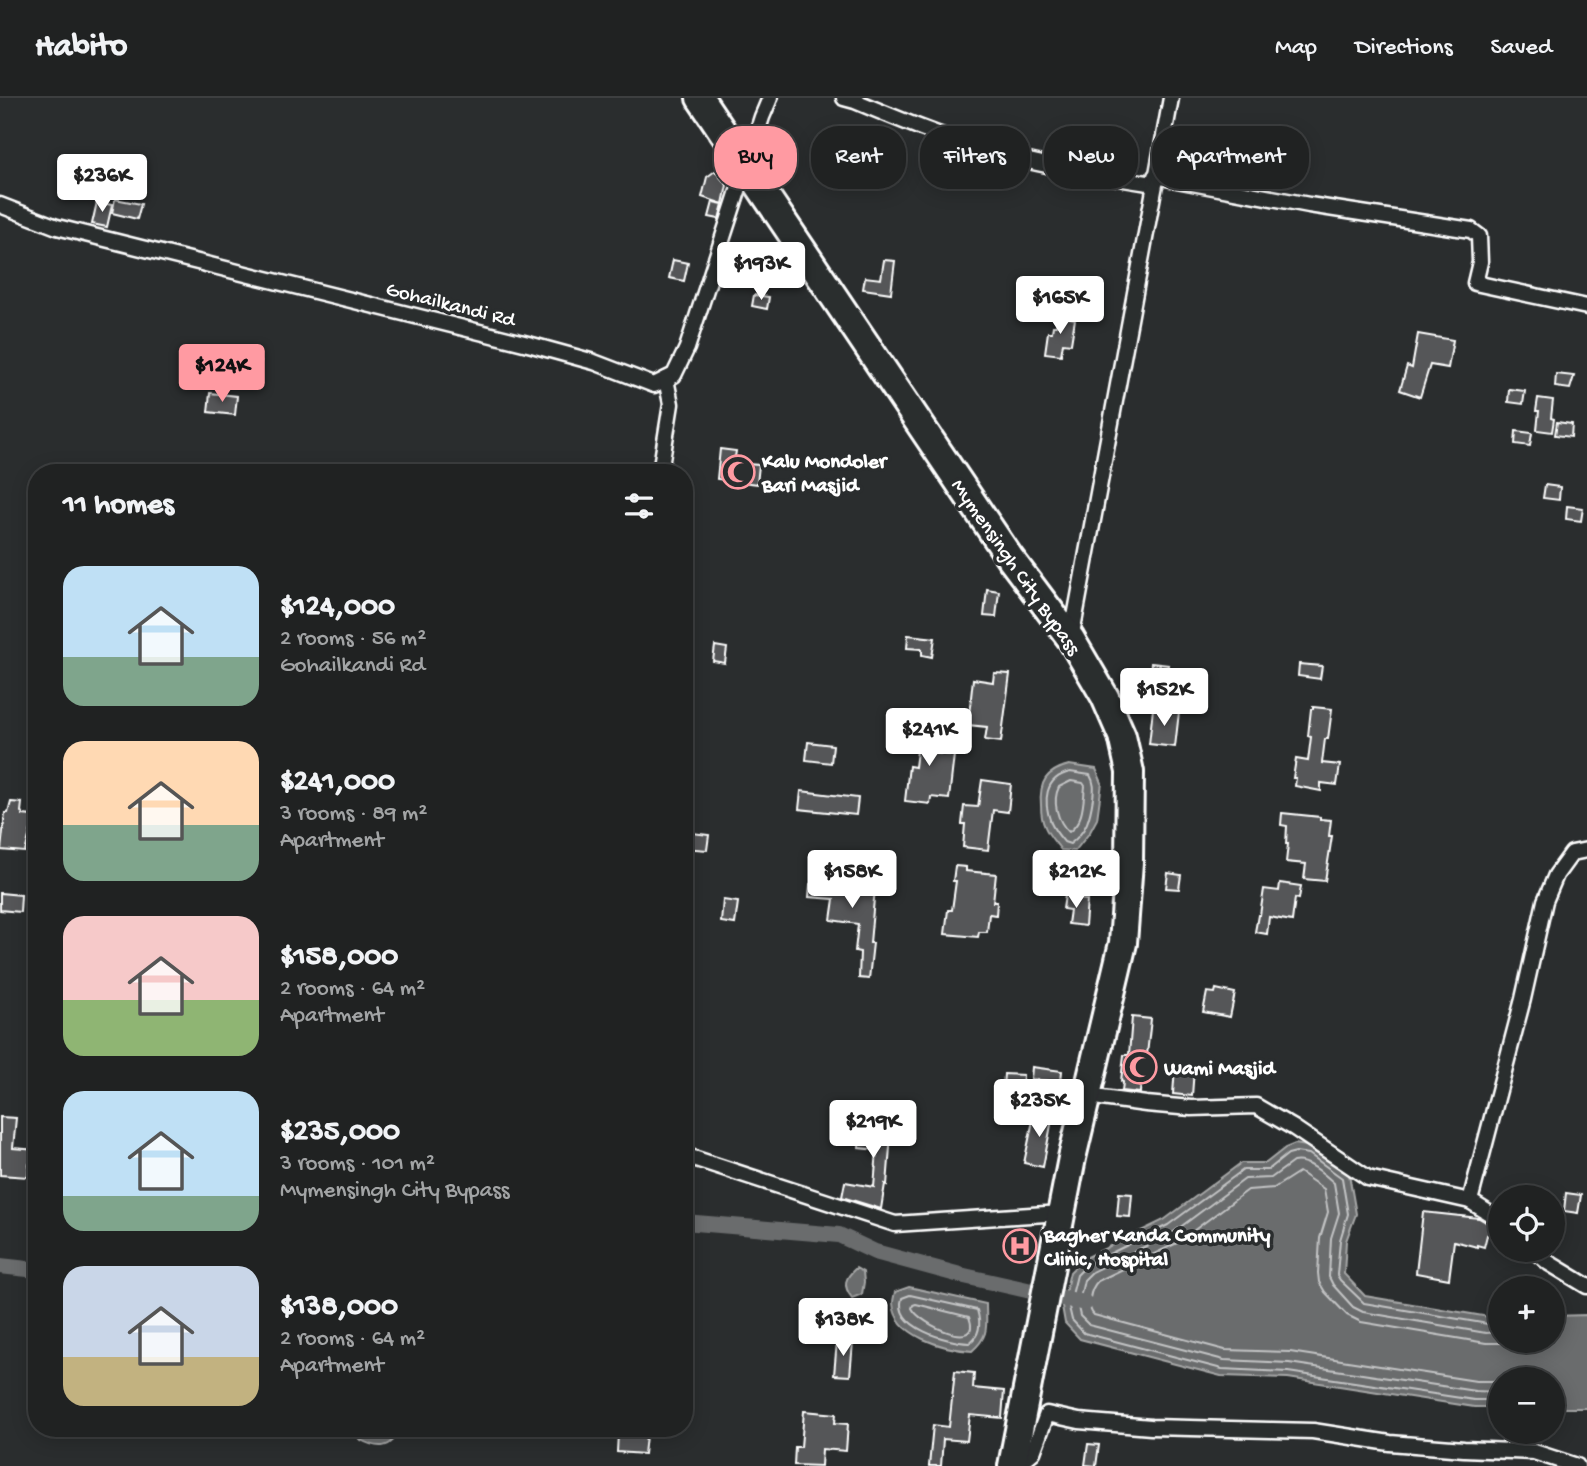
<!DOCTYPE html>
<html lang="en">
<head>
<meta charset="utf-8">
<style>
  body { margin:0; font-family:"Gochi Hand",sans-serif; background:#2d2f2f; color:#f1f3f6; height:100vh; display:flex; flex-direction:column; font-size:26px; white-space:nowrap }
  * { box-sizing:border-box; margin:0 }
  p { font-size:23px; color:#a2a4a5 }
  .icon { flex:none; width:38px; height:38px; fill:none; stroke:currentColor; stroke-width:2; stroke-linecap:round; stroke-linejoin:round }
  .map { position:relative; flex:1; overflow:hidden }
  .panel { position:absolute; left:28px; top:366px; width:665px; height:973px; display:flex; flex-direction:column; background:#202222; border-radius:28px; box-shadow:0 4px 18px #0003,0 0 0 2px #3d3f40 }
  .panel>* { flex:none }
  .top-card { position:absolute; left:714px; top:28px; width:665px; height:63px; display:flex; gap:14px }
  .tools { position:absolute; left:1488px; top:1087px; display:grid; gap:14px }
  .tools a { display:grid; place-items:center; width:77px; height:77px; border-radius:50%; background:#202222; box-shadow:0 4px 18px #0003,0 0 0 2px #3d3f40; font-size:35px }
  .price { position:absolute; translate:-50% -60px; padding:0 16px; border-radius:7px; background:#fff; color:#222; font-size:23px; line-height:46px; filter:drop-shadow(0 2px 4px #0008) }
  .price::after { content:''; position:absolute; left:50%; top:42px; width:21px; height:16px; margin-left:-10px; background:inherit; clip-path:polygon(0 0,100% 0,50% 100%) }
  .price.current { background:#ff9aa2; color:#111 }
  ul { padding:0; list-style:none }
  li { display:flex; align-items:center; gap:21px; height:175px; padding:0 35px }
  li span { display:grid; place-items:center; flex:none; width:196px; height:140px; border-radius:21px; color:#555 }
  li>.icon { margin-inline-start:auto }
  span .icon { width:84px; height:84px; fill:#fffc; stroke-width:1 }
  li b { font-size:30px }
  h2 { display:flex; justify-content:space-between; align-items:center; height:84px; padding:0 35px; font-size:30px }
  .pill { padding:0 24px; border-radius:28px; background:#202222; box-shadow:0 4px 18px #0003,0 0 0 2px #3d3f40; font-size:24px; line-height:63px }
  .pill.current { background:#ff9aa2; color:#111 }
  header { display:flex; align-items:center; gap:42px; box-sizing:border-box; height:98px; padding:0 35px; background:#202222; border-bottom:2px solid #3d3f40 }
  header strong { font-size:33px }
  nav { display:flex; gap:38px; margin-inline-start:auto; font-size:24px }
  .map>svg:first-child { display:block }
  .water { fill:#6a6c6d; stroke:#a6a7a7; stroke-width:2 }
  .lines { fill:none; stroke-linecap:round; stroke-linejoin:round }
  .shore { stroke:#c3c4c5; stroke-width:2 }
  .canal { stroke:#6a6c6d; stroke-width:16 }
  .building { fill:#555758; stroke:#fff; stroke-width:2 }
  .street-casing { stroke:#fff; stroke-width:19 }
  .highway-casing { stroke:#fff; stroke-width:32 }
  .street { stroke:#2a2d2e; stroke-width:14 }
  .highway { stroke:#2a2d2e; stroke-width:26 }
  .labels { text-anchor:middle; stroke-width:7; stroke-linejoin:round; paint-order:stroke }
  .street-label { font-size:21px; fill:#fff; stroke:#2a2d2e }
  .poi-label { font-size:21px; font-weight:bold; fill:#fff; stroke:#2a2d2e; text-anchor:start }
</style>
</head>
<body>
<header>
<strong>Habito</strong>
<nav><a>Map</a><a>Directions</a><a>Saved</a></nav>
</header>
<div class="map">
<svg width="1587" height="1368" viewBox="0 0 1587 1368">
  <rect width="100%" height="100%" fill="#2a2d2e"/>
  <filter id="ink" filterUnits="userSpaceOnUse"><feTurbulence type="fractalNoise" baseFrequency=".0143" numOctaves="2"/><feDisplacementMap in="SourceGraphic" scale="14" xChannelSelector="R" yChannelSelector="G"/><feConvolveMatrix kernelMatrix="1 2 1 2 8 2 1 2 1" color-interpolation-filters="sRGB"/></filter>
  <g filter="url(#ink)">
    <g class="water">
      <path d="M1069,667L1096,671L1102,685L1097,721L1090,734L1075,753L1061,752C1056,745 1048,737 1045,729C1042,723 1041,714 1041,707C1039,684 1046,673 1069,667Z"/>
      <path d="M1295,1046L1312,1049L1349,1076L1356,1116L1346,1143L1344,1176L1365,1198L1489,1219H1500V1242H1552V1218L1587,1217V1310H1552V1281H1500V1309H1474L1288,1280L1221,1278L1080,1241L1065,1225L1062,1208L1070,1174L1083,1161L1164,1122L1241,1065H1266L1285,1050Z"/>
      <path d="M856,1170L863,1174L864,1184L862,1196L852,1200C842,1187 845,1180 856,1170Z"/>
      <path d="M909,1189L986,1206C986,1228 990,1237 972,1253C945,1251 895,1239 893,1205C893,1202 894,1198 895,1194Z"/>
      <path d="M355,1330H400C392,1353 377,1351 359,1341Z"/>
    </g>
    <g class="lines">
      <g class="shore">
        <path d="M1070,674L1090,677C1095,686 1094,691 1093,700C1090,720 1087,733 1070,746L1064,744C1060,739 1054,732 1051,725C1043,703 1044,680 1070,674Z"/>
        <path d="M1071,683L1083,685L1085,688C1083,706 1084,723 1069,734C1057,723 1052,703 1059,689Z"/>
        <path d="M910,1197L977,1212C981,1225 981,1237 969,1245C948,1244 893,1230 902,1200Z"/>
        <path d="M916,1206L969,1219C983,1255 920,1227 912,1210L913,1207Z"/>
        <path d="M1500,1226H1488L1364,1205L1340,1182L1337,1177L1340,1142L1348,1116L1342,1080L1309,1056L1296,1054L1288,1056L1268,1072H1243L1168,1127L1087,1167L1077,1177L1069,1209L1072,1222L1084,1235L1222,1271L1288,1274L1474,1302H1500"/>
        <path d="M1500,1234L1486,1235L1363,1214L1353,1209L1333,1187L1329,1179L1331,1140L1339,1115L1334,1085C1323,1075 1308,1061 1293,1064L1271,1080L1245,1081L1171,1136L1092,1174L1084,1182L1078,1209L1080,1218L1089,1227L1224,1262L1289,1265L1475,1293L1500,1294"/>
        <path d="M1500,1283H1476L1290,1254L1225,1252L1094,1217C1086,1209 1090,1191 1098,1183L1177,1145L1248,1092L1274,1090L1299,1074L1324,1091L1328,1114L1320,1140L1318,1175L1319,1184L1325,1194L1347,1217L1361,1224L1486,1245H1500L1510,1242"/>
      </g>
      <g class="canal">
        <path d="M684,1124L839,1137L875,1154L960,1177L1085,1205"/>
        <path d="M0,1168L37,1172"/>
      </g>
    </g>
    <g class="building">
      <path d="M715,73L727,87L723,106L702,99L707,79Z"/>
      <path d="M115,101L141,106L137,121L112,115Z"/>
      <path d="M97,104L112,107L107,129L92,126Z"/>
      <path d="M713,104L723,106L719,121L709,119Z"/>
      <path d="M673,162L688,165L684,183L669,180Z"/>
      <path d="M884,162L895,163L891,195L863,191L865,179L881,181Z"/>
      <path d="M754,197L769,199L767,211L752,208Z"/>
      <path d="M1058,218L1075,221L1071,246L1063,245L1061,257L1045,255L1048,234H1052L1053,228H1056Z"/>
      <path d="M1418,236L1453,242L1448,270L1430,267L1420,299L1400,292L1407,268L1412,270Z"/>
      <path d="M242,257L261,263L253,289L234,283Z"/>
      <path d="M1556,276L1574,278L1570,291L1555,289Z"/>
      <path d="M1509,291L1525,293L1523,306L1508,304Z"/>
      <path d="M210,295L237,298L235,317L208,314Z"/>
      <path d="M1538,300L1553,302L1551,320L1554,321L1552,334L1537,332L1539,313H1536Z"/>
      <path d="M1557,324L1572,326L1571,339L1555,337Z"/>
      <path d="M1516,333L1532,335L1530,348L1515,346Z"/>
      <path d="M720,351L736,353L734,365L759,367L757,386L717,381Z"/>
      <path d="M1545,387L1560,389L1559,402L1543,400Z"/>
      <path d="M1567,408L1583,410L1581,423L1566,421Z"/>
      <path d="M987,491L999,493L996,519L984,518Z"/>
      <path d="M908,537L935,540L932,559L922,557V551L907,550Z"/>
      <path d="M715,548L727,550L725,565L713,563Z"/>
      <path d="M1151,565L1168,567L1166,584L1149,582Z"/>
      <path d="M1299,566L1322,568L1320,581L1298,578Z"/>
      <path d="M994,575L1010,576L1001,644L985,642L987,629L968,627L973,581L993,584Z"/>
      <path d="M1313,609L1332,611L1328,641H1325L1322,665L1340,667L1337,687L1321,685V693L1295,688L1296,680H1293L1296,661L1308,663L1311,639L1308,638L1311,611H1313Z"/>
      <path d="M1153,611L1179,614L1175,649L1149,646Z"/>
      <path d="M921,619L937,621L933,655L954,657L949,701L931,699L930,706L905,703L909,668L915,669Z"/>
      <path d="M808,644L833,647L831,665L806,662Z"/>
      <path d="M982,682L1011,686L1008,714L993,712L988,752L963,749L965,726H962L964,708L978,709Z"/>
      <path d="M801,693L858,700L856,717L799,711Z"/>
      <path d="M11,704L22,705L21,714L23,715V717L32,718L31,731L25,754L1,752L5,715H8Z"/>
      <path d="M1282,715L1320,719V721L1331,722L1329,738H1332L1325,783L1304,781L1306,766L1286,764L1288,746H1286L1287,728L1281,727Z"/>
      <path d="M684,734L709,737L707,752L684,750Z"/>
      <path d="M955,768L966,769V773L996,776L993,804H997L996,817L989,816L987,834H979L978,839L945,836L948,812H952L956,783H953Z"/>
      <path d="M841,773L874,778L872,789L875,790L870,845H873L869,881L859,880L860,854L855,853L858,826L831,822L834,801L809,799L810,786L821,787V782L840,784Z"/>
      <path d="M1168,775L1181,777L1179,791L1166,790Z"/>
      <path d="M1280,785L1301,788L1299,801L1295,800L1292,823L1269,819L1267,836L1255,834L1258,817H1260L1264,791L1279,793Z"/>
      <path d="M0,795L21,797L20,814L0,812Z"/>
      <path d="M1065,797L1079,798V801L1087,802L1085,828L1068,826L1070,812L1063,811Z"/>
      <path d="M723,802L738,804L735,826L721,824Z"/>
      <path d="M1216,891L1235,895L1230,919L1203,914L1207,894L1215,895Z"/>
      <path d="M1132,919L1151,921L1144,983L1141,982L1140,995L1122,993L1123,984L1121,983L1124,957H1129Z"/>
      <path d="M1032,969L1062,973L1061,984L1031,981Z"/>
      <path d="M1175,969L1194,971L1192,998L1173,996Z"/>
      <path d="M1004,976L1023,977L1021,1004L1002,1003Z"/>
      <path d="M885,1012V1035L891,1036L887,1087L885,1086L881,1111L842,1099L845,1084L874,1089L877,1052L859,1050L860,1033H863V1013Z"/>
      <path d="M1035,1013L1053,1016L1043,1069L1024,1065Z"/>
      <path d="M0,1019L16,1020L13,1050L37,1052V1067L29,1066L28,1079L0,1077Z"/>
      <path d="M1119,1095L1132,1096L1130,1119L1117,1118Z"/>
      <path d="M1566,1095L1581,1097L1578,1115L1564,1113Z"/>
      <path d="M1423,1114L1479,1120L1494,1129L1492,1138L1487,1137L1484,1149L1477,1147V1149L1454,1143L1449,1181L1416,1175Z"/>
      <path d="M837,1243L853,1244L850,1278L834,1277Z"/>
      <path d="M955,1273L974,1275L973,1290L1004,1293L1002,1320L970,1317L967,1343L943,1341L941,1368H929L933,1327L949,1329Z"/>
      <path d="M804,1313L836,1316L835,1325L848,1326L846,1353L822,1351L821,1368L794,1367L795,1349H801Z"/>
      <path d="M618,1335L646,1338L644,1356L617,1354Z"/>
      <path d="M1088,1346L1099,1347L1096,1368L1085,1367Z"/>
    </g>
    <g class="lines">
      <defs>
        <g id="street">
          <path d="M844,0L855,3C898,21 941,39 986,52C1041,68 1098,77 1154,86"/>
          <path d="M1155,78L1309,107L1471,132L1479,138L1480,164L1475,185L1587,209"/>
          <path d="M0,107L57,129L532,247L594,264L654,287L674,277L687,250L762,19L770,0"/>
          <path d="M660,374L671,306L666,281"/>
          <path d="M1071,541L1171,0"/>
          <path d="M1087,998L1146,1006L1191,1010L1256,1008L1294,1030L1368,1080L1470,1103L1500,1122"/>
          <path d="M684,1057L895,1126L1061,1115"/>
          <path d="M1470,1103L1523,901L1545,803L1556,777L1572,755L1587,752"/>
          <path d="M1533,1152L1549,1165L1587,1188"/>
          <path d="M1016,1368L1033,1354L1047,1316L1079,1323L1151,1329L1313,1333L1390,1345L1464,1351L1534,1354L1577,1368"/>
        </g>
        <path id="highway" d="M700,0L1010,460L1071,541L1105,599L1122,638L1130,674L1129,764L1123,845L1072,1060L1012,1368"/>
      </defs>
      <use href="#street" class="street-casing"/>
      <use href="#highway" class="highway-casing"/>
      <use href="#street" class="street"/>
      <use href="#highway" class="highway"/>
    </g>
  </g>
  <defs>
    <symbol id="mosque-ring" viewBox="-11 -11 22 22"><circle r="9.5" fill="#2a2d2e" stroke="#ff9aa2" stroke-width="1.5"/><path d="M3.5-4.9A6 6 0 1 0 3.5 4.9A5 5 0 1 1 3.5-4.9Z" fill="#ff9aa2"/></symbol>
    <symbol id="hospital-ring" viewBox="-11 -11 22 22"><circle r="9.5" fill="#2a2d2e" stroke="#ff9aa2" stroke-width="1.5"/><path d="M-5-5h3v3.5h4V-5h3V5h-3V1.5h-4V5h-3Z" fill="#ff9aa2"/></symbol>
  </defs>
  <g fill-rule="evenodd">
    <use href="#mosque-ring" x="719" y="355" width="38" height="38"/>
    <use href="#mosque-ring" x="1121" y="950" width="38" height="38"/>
    <use href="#hospital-ring" x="1001" y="1129" width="38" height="38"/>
  </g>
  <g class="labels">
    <g class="street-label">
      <text transform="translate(451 205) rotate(14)" y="7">Gohailkandi Rd</text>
      <text transform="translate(1017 468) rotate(55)" y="7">Mymensingh City Bypass</text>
    </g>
    <g class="poi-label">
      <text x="762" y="369">Kalu Mondoler<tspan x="762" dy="24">Bari Masjid</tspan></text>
      <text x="1164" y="976">Wami Masjid</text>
      <text x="1044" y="1143">Bagher Kanda Community<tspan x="1044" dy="24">Clinic, Hospital</tspan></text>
    </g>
  </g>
</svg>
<div class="tools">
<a><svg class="icon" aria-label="locate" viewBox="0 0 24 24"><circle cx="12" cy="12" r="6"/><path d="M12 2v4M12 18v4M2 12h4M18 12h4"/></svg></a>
<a>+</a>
<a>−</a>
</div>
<b class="price" style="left:102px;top:116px">$236K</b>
<b class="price" style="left:761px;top:204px">$193K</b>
<b class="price" style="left:1060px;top:238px">$165K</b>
<b class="price current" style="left:222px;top:306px">$124K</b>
<b class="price" style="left:1164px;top:630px">$152K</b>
<b class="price" style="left:929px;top:670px">$241K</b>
<b class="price" style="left:852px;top:812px">$158K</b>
<b class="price" style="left:1076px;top:812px">$212K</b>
<b class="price" style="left:1039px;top:1041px">$235K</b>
<b class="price" style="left:873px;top:1062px">$219K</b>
<b class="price" style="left:843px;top:1260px">$138K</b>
<div class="top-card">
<a class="pill current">Buy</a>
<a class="pill">Rent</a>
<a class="pill">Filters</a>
<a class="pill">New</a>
<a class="pill">Apartment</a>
</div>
<section class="panel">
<h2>11 homes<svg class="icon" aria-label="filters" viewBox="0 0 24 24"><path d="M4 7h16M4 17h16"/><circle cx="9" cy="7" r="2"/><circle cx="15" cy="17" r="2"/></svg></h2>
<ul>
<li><span style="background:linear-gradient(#bfe0f5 65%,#7fa58c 0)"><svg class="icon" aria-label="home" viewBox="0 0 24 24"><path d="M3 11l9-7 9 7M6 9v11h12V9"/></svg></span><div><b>$124,000</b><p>2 rooms · 56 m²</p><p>Gohailkandi Rd</p></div></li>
<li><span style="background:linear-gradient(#ffd9b3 60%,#7fa58c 0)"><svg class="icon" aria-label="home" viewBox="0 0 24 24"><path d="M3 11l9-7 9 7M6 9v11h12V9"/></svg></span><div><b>$241,000</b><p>3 rooms · 89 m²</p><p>Apartment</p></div></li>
<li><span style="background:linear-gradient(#f6c9c9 60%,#8fb573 0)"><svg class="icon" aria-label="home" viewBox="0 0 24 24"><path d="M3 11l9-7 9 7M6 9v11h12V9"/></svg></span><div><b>$158,000</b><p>2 rooms · 64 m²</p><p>Apartment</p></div></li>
<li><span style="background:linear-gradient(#bfe0f5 75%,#7fa58c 0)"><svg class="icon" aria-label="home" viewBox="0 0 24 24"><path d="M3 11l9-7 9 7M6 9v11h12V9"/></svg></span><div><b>$235,000</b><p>3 rooms · 101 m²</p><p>Mymensingh City Bypass</p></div></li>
<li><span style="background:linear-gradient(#c9d6e8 65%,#c2b280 0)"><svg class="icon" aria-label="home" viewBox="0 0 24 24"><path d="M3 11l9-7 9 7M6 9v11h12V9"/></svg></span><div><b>$138,000</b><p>2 rooms · 64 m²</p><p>Apartment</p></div></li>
</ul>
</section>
</div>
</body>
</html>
